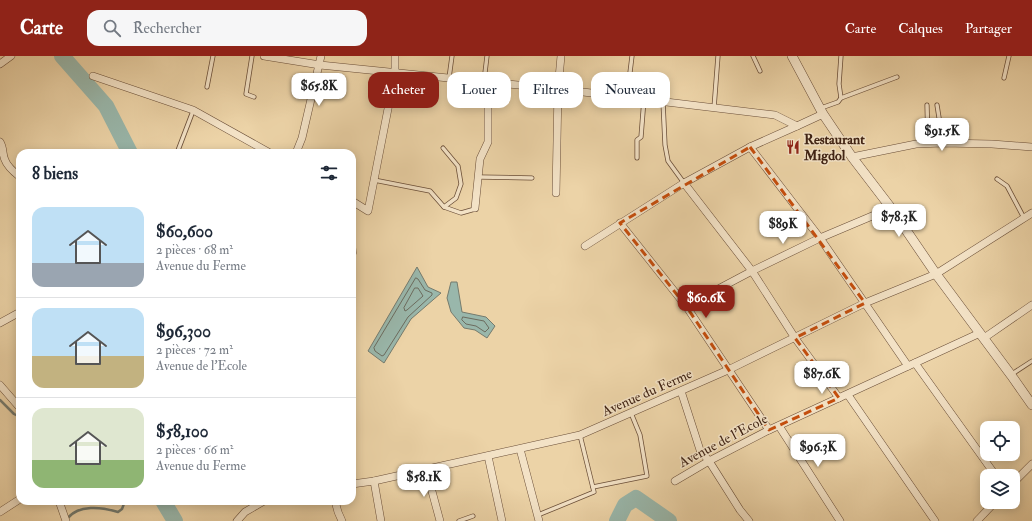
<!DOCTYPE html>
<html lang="fr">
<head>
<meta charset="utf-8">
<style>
  body { margin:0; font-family:"IM FELL Double Pica",serif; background:#f6f6f7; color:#1f2937; height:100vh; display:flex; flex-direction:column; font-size:15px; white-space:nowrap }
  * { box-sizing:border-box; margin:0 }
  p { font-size:13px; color:#747a83 }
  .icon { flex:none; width:22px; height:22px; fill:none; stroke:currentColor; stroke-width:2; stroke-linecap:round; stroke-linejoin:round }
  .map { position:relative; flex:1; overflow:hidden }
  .sheet { position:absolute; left:16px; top:93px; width:340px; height:356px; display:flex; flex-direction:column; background:#fff; border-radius:12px; box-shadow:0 2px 10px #0003 }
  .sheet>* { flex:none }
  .top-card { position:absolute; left:368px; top:16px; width:380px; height:36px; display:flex; gap:8px }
  .fabs { position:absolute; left:980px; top:365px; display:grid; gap:8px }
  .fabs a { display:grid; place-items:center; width:40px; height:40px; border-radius:8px; background:#fff; box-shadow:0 2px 10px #0003; font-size:20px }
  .price { position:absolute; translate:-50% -34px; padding:0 9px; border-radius:8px; background:#fff; color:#222; font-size:13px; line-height:26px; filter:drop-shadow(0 1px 2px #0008) }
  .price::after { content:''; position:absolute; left:50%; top:24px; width:12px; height:9px; margin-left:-6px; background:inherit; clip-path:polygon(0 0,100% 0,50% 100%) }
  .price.on { background:#8f2418; color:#fff }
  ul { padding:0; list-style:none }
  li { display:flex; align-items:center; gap:12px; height:100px; padding:0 16px }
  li+li { border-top:1px solid #e0e1e3 }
  li span { display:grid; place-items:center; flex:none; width:112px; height:80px; border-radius:12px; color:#555 }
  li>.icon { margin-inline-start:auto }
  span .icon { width:48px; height:48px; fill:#fffc; stroke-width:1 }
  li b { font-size:17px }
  h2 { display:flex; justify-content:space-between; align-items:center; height:48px; padding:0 16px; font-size:17px }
  .chip { padding:0 14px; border-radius:12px; background:#fff; box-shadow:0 2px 10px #0003; font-size:14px; line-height:36px }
  .chip.on { background:#8f2418; color:#fff }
  header { display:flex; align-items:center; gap:24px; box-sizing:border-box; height:56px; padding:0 20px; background:#8f2418; color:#fff }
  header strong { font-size:19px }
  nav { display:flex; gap:22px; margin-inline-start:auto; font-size:14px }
  .search { width:280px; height:36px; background:#f6f6f7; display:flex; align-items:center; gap:10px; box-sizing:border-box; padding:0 14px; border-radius:12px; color:#747a83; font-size:15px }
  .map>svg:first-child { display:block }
  .water { fill:#99b7ab; stroke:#757b6e }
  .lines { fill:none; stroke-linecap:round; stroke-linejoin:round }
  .shore { stroke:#6c6c5f; stroke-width:1 }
  .stream { stroke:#757b6e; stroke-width:2.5 }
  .river { stroke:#99b7ab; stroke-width:16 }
  .service-casing { stroke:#6a4e38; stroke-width:5 }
  .minor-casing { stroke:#6a4e38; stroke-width:8 }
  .tertiary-casing { stroke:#6a4e38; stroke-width:10 }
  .service { stroke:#f3e2c6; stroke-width:3.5 }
  .minor { stroke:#f3e2c6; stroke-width:7 }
  .tertiary { stroke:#f3e2c6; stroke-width:9 }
  .marked { fill:none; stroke:#c64e0d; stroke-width:3; stroke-dasharray:8 5; stroke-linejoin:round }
  .labels { text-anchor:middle; stroke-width:3; stroke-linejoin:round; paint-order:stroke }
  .poi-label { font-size:14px; font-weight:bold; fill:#3f2213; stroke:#f3e2c6; text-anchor:start }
  .street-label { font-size:14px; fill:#3f2213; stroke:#f3e2c6 }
</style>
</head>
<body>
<header>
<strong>Carte</strong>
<div class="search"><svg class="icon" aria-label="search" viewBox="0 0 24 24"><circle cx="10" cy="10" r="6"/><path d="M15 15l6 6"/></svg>Rechercher</div>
<nav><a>Carte</a><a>Calques</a><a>Partager</a></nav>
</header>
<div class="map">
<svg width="1032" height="465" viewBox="0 0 1032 465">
  <rect width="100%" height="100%" fill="#ecd3a7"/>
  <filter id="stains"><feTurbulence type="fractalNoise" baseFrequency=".005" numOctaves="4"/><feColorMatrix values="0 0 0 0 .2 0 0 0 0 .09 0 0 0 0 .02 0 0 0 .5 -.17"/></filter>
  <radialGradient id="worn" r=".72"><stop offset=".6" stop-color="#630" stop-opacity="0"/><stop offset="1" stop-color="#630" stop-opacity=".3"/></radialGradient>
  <g class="water">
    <path d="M417,211L428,231L441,237L411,263L384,307L368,295Z"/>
    <path d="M451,226H457L462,256L486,261L495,270L487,282L475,274L464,272L451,256L447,242Z"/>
  </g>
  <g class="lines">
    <g class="shore">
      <path d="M416,222L418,223L425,234L432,237V239L408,261L384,299L382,300L375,295L374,292Z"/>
      <path d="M415,232H418L423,240L407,254L405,255L404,252Z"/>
      <path d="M463,261L484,265L489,272L485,276L476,270L466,268L462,264Z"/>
    </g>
    <g class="stream">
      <path d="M0,344L14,358L20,361"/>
      <path d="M67,463C78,448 102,451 118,456L122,453L125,445"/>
    </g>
    <g class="river">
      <path d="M62,0L106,50L130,97"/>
      <path d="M163,445L175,465"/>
      <path d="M617,465L625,449L636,442L669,465"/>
    </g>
    <defs>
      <g id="service">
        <path d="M252,0L246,38L254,41"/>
        <path d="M753,0L760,15"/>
        <path d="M449,22L452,0"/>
        <path d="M1004,22L1009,0"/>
        <path d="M484,25L487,0"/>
        <path d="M207,31L213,0"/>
        <path d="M627,41L632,0"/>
        <path d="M841,42L897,21"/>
        <path d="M663,46L665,89L668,105L684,127"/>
        <path d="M927,49L928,88"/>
        <path d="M937,49L943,87"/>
        <path d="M714,52L718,0"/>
        <path d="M821,52L838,46L841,42L839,28L841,0"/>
        <path d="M443,92L458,110L461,128L456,142L444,151"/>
        <path d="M177,97L193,55"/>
        <path d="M637,102V84L641,81L644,43"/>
        <path d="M479,121L532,122"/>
        <path d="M997,123L1007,130L1024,162"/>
        <path d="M374,124L430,135L444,151L461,157L475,153"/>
        <path d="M352,175L354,197"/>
        <path d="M1012,318L1032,305"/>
        <path d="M593,431L647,420L640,379L631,357"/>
        <path d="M538,459L594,436L580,379"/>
        <path d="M459,465L473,460"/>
      </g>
      <g id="minor">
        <path d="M264,0L320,9L558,33L775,59L797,70L823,58"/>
        <path d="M0,8L11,0"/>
        <path d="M93,20L193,54L270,97"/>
        <path d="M0,86C4,92 2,98 5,104C7,110 15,117 20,121"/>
        <path d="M750,91L820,182L908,310"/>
        <path d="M296,97L302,82L321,0"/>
        <path d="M852,101L916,88L943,87L992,88L1032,91"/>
        <path d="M684,127L752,215L795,282L839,342"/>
        <path d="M556,137L558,33L561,0"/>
        <path d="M352,145L368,155L395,17V0"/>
        <path d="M475,152L480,103L488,86V25"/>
        <path d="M620,167L686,250L769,374"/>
        <path d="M585,190L684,127L750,91L797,70"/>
        <path d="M686,250L752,215L820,182L891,152"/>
        <path d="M0,267L20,256"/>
        <path d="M984,282L1032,249"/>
        <path d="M915,307L996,420"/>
        <path d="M0,329L20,352"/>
        <path d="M681,335L700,394L709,405L740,454L749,465"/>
        <path d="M848,339L935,465"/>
        <path d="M779,370L840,465"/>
        <path d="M520,393L539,465"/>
        <path d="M488,400L502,465"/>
        <path d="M426,413L440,465"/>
        <path d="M374,425L381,465"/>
        <path d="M675,425L709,405L769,374L980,277"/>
        <path d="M1013,427L1032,408"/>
        <path d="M352,428L374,425L580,379L728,314L865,247L936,218L1032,157"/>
        <path d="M59,445L66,465"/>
        <path d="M335,445L338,456L342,465"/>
        <path d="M0,456L20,443"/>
        <path d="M237,465L245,456L264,445"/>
        <path d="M977,465L995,446"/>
      </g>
      <path id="tertiary" d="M792,0L823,58L852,101L891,152L936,218L1011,319L1032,349"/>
    </defs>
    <use href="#service" class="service-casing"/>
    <use href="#minor" class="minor-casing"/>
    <use href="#tertiary" class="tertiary-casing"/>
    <use href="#service" class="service"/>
    <use href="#minor" class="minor"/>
    <use href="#tertiary" class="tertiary"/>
  </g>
  <path class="marked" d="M750,91L865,247L795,282L839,342L769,374L686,250L620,167Z"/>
  <defs>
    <symbol id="restaurant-bare" viewBox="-9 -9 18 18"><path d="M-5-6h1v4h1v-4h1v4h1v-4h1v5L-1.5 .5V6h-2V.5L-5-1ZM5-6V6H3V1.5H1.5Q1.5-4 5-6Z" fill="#8f2418" stroke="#f3e2c6" stroke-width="2.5" paint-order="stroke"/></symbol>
  </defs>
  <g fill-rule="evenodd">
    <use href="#restaurant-bare" x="783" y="81" width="20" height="20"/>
  </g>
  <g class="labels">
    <g class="poi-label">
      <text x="804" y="88">Restaurant<tspan x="804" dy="16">Migdol</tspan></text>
    </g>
    <g class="street-label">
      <text transform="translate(647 336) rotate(-24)" y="5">Avenue du Ferme</text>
      <text transform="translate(723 384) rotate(-28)" y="5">Avenue de l'Ecole</text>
    </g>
  </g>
  <rect width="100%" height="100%" filter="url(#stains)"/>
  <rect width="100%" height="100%" fill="url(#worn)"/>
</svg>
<div class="fabs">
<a><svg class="icon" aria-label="locate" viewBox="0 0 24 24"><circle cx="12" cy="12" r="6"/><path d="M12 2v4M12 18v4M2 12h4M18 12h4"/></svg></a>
<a><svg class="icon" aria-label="layers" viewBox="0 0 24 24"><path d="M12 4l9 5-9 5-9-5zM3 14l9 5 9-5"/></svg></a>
</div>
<b class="price" style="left:319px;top:51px">$65.8K</b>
<b class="price" style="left:942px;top:96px">$91.5K</b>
<b class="price" style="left:899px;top:182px">$78.3K</b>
<b class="price" style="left:783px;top:189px">$89K</b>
<b class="price on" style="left:706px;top:263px">$60.6K</b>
<b class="price" style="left:822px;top:339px">$87.6K</b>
<b class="price" style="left:818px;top:412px">$96.3K</b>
<b class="price" style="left:424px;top:442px">$58.1K</b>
<div class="top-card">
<a class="chip on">Acheter</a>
<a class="chip">Louer</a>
<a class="chip">Filtres</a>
<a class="chip">Nouveau</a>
</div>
<section class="sheet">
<h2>8 biens<svg class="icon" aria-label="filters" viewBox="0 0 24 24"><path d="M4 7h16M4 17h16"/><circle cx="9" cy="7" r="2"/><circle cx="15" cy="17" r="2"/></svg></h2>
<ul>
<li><span style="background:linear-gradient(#bfe0f5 70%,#9aa5b1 0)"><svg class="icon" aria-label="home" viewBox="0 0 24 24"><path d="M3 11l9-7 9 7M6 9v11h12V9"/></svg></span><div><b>$60,600</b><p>2 pièces · 68 m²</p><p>Avenue du Ferme</p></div></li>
<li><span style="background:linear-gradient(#bfe0f5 60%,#c2b280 0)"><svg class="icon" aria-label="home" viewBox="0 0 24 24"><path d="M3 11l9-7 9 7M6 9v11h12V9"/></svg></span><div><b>$96,300</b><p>2 pièces · 72 m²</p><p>Avenue de l'Ecole</p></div></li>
<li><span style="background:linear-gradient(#dfe7d0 65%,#8fb573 0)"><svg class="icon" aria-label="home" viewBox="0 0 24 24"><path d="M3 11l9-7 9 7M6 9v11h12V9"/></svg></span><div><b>$58,100</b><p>2 pièces · 66 m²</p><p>Avenue du Ferme</p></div></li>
</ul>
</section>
</div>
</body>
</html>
